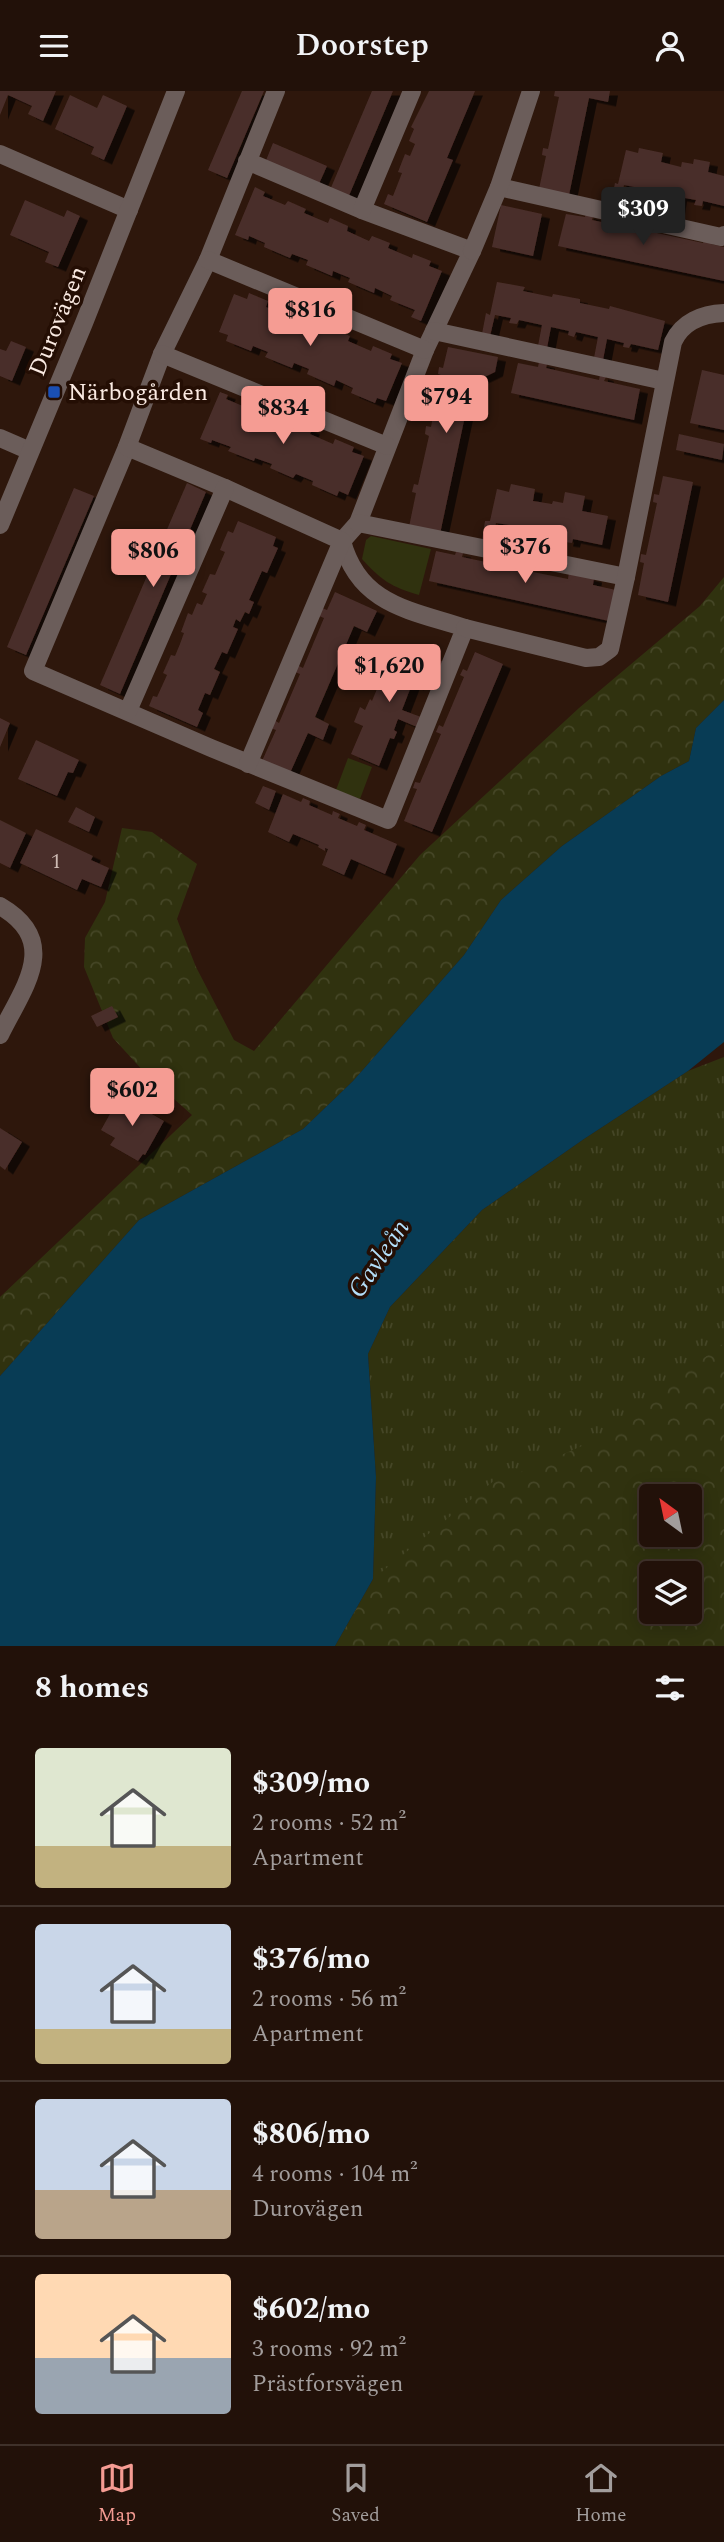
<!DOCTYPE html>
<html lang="en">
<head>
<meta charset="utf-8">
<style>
  body { margin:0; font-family:Spectral,serif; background:#2e1f17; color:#f1f3f6; height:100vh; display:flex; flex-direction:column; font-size:26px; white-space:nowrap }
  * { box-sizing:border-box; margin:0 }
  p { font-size:23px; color:#a29d9c }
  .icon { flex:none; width:38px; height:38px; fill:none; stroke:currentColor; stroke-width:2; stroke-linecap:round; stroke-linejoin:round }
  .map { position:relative; height:1555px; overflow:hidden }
  .drawer { display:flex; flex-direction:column; background:#221109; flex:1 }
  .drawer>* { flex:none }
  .needle { width:46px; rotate:327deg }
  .tools { position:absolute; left:639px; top:1393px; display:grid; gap:14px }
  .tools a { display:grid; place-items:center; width:63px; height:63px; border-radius:7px; background:#221109; box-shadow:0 4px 18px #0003,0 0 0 2px #3f312a; font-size:35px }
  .price { position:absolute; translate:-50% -60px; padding:0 16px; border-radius:7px; background:#f59c93; color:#111; font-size:23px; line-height:46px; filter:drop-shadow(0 2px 4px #0008) }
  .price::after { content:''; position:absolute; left:50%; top:42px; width:21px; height:16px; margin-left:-10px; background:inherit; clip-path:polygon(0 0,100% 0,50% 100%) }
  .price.current { background:#222; color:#fff }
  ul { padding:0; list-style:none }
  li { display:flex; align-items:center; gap:21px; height:175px; padding:0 35px }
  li+li { border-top:2px solid #3f312a }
  li span { display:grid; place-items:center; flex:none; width:196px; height:140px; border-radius:7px; color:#555 }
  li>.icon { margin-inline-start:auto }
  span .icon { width:84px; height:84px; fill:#fffc; stroke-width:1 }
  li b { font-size:30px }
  h2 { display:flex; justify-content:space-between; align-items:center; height:84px; padding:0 35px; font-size:30px }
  header { display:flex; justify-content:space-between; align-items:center; height:91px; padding:0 35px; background:#221109; font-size:32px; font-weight:600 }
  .dock { display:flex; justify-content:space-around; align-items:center; height:98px; border-top:2px solid #3f312a; background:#221109; font-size:19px; color:#a29d9c }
  .dock a { display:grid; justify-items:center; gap:4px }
  .dock .current { color:#f59c93 }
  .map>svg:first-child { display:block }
  .grass { fill:url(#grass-tufts) }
  .forest { fill:url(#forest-crowns); fill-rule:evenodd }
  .park { fill:#30320f }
  .water { fill:#083c55 }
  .building { fill:#4a2e2a; filter:url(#shadow) }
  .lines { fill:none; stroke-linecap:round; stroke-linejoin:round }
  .minor { stroke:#6b5d5a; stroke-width:18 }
  .transit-dot { fill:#1a4fb4; stroke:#240e04; stroke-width:2.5 }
  .labels { text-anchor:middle; stroke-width:7; stroke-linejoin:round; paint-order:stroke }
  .number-label { font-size:21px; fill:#cebbb4 }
  .street-label { font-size:24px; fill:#faeae2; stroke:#240e04 }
  .poi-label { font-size:24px; fill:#faeae2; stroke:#240e04; text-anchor:start }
  .water-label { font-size:26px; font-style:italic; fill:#b3def9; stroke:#240e04 }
</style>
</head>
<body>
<header><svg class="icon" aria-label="menu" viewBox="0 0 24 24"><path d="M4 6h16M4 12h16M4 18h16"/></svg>Doorstep<svg class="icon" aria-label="person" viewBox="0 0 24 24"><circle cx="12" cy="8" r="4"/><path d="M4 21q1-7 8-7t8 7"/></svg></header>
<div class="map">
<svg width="724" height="1555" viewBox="0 0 724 1555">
  <defs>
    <pattern id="grass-tufts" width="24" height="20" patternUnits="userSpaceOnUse" patternTransform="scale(1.75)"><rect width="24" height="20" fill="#30320f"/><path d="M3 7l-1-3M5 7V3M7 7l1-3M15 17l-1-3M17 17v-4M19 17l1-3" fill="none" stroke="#454626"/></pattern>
    <pattern id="forest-crowns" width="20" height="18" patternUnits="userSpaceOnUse" patternTransform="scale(1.75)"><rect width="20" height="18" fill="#30320f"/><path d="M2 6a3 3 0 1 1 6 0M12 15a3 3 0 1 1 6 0" fill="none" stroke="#454626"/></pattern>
    <filter id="shadow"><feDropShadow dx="8" dy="4.5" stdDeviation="0" flood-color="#0009"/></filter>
  </defs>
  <rect width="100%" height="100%" fill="#2e170c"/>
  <path class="grass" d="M724,966V1361L373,1488L376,1386L368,1263L390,1216L482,1119L584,1048L688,980Z"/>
  <g class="forest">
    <path d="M724,486V609L696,637L689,670L661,685L562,755L501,809L464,864L353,990L303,1038L139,1129L0,1285V1206L192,1024L146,983L113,947L84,876L85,847L105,811L122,737L152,741L197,773L177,828L196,876L234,949L254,960L420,764L579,617L700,515Z"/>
    <path d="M724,1252V1555H335L373,1488L495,1389L527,1379L591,1351ZM651,1405H690V1444H651ZM651,1482H690V1521H651Z"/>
  </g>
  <g class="park">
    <path d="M371,445L431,458L419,504C391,496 381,489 362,468L366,449Z"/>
    <path d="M348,667L372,676L360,708L336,699Z"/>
  </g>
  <path class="water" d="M724,609V951L688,980L584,1048L482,1119L390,1216L368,1263L376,1386L373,1488L335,1555H0V1285L139,1129L303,1038L353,990L464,864L501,809L562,755L661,685L689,670L696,637Z"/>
  <g class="building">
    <path d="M0,0H56L43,30L28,23L32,15L8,4L0,24Z"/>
    <path d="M242,0H264L227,87L208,79Z"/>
    <path d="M372,0H393L348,107L330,99Z"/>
    <path d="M429,0H475L447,67L453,69L427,131L384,113L388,103L393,105L402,82L398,81L405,63L410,65L415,53L409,50L414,38L411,36Z"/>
    <path d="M555,0H610L608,11L589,7L569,104L539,98L546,65L542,64L543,57L548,58L559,6L554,5Z"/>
    <path d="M70,4L97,17L103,4L127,15L104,69L91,63L94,56L55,38Z"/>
    <path d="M273,52L327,75L318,95L265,72Z"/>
    <path d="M639,57L663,62L661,71L681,76L682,71L693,73L694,68L710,71L708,81L724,85V115L703,110L702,115L694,114L696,109L679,106L676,126L666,124L671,104L647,99L646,103L639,102V97L624,94L620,114L611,112L615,92L618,93L626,59L638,62Z"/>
    <path d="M255,96L265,101L263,105L285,114L288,110L306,118L304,122L328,132L330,127L348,135L347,140L369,150L372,145L390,152L388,157L412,167L413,163L431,170L429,175L442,180L421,230L411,226L415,219L390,209L392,205L375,197L374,202L348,191L350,187L333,180L332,185L318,179L306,174L308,169L292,163L290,167L264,156L265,152L249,145L248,149L235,144Z"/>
    <path d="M25,109L64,126L67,119L80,125L58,176L45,171L49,161L10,144Z"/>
    <path d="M501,114L542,123L533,165L492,156Z"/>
    <path d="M566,123L585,126L586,123L593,125L592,129L645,140L646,136L652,138V141L703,152L704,149L712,151L711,153L724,156V190L558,155Z"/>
    <path d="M497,191L525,196L523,200L552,206L553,203L580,208V212L609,218L610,215L665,230L658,259L631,253L629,257L623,256L624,252L607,248L603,269L594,267L598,246L576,241L574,246L568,244L569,240L551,236L547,257L538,255L542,234L519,229L517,233L509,232L511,227L495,224L490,245L482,243L486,222L490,224Z"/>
    <path d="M249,202L268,210L266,216L287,225L290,220L309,228L307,233L331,243L333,238L350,245L348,250L371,260L373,255L392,263L390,268L402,272L386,310L377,307L375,312L351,302L353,297L336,289L334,295L307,283L309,278L294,272L292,277L265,266L268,261L253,255L251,260L226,250L228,244L219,241L234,203L247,208Z"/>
    <path d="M11,250L26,256L12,290L0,285V258L6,260Z"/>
    <path d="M448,256L498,266L495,281L472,292L440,443L409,436L416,402L412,401L414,393L418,394L429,345L425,343L426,335L431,336L441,284L438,283L439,276L443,277Z"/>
    <path d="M539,271L547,273L546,277L599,289L600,284L606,286L604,290L640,298L634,329L511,302L518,272L538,276Z"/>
    <path d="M702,279L724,284V339L690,332Z"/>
    <path d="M220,301L228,304L226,308L250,318L252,314L260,317L270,321L269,326L291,336L293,331L312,339L310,343L333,353L335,348L354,356L352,361L364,365L348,404L339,400L337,405L312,394L313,390L296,383L293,387L270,377L272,373L255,367L254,370L228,360L231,356L212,349L211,352L200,348Z"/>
    <path d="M679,343L724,353L722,369L676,359Z"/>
    <path d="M663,385L693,391L668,511L638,504L644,472L640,471L641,463L646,464L657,412L653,411L654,403L659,404Z"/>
    <path d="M187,392L206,401L120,603L100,594Z"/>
    <path d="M511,393L535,398L533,410L552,413L553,410L563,412L565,401L585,405L582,420L608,425L602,454L573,448L572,452L565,451L566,447L552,443L547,464L537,461L541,441L516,436V440L508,438L509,434L496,432L491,452L482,450L485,430H490L497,398L509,401Z"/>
    <path d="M74,397L94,405L26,564L7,556Z"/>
    <path d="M238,430L276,446L273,455L278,457L267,482L262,480L249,509L254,511L249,523L245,521L240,531L236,528L233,536L238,538L227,563L222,561L214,578L220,581L210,604L205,602L198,619L203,622L197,636L149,615L153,605L157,606L167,584L163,582L171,564L175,565L180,553L184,542L181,541L188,522L192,524L197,512L202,514L207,503L202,501L210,483L215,484L225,461L220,459L224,449L228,440L233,442Z"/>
    <path d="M436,460L455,464L456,461L463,462L462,466L515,477L516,474L523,476V479L568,488L569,481L594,487L593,494L616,499L609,530L429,490Z"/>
    <path d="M335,501L377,520L367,541L354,535L315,626L329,633L323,649L308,642L290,682L262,670L276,639L271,637L274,629L279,632L300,583L295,581L297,574L303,577L324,527L319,525L322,517L327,519Z"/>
    <path d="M391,554L423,567L425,563L444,571L440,580L421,572L416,585L419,587L416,595L412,593L402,619L421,626L417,636L398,628L394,639L397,641L394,648L390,647L379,675L351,663L363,635L354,631L360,616L365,619L370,608L372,610L384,581L380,580Z"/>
    <path d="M475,561L503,573L432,741L404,730L417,698L413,697L415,691L420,692L441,643L436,641L439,634L443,636L464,586L460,584L463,578L467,580Z"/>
    <path d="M0,627L10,632L0,656Z"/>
    <path d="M36,649L79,669L73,682L68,681L57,705L18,688Z"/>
    <path d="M263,695L276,700L269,719L255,712Z"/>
    <path d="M283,703L301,711L303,707L310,710L309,714L332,724L333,720L340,723L338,727L357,735L359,731L366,734L364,739L397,753L385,783L351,768L344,784L322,774L328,758L325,757V760L318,756L319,754L293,743L289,751L268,741Z"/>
    <path d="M76,716L95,726L89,741L68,731Z"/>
    <path d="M0,729L26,742L10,777L0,772Z"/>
    <path d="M36,738L93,765L91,769L109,777L101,796L82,788L77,799L20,772Z"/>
    <path d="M112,915L118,926L97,936L91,925Z"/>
    <path d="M120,1005L164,1030L145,1064L143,1063L138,1070L110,1054L115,1047L101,1039Z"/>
    <path d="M0,1037L22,1051L5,1079L0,1075Z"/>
  </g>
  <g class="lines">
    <g class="minor">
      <path d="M0,63L129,119"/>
      <path d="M247,70L362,119L472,160L425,259L358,432L342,450C359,514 410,519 465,537L388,729L211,657L33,580L127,356L162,263L208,169L276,0"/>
      <path d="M499,96L721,146L724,144"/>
      <path d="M362,119L412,0"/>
      <path d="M472,160L499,96L531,0"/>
      <path d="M208,169L425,259"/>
      <path d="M434,240L664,290"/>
      <path d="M162,263L387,355"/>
      <path d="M0,347L30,360"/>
      <path d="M127,356L225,397L342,450L248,673"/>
      <path d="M358,432L626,486"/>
      <path d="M0,434L84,232L176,0"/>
      <path d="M465,537L586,567L599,566L610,558L626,486L673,251C682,231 702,223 724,222"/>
      <path d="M128,620L225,397"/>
      <path d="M0,815C62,851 23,897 0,944"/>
    </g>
  </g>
  <rect class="transit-dot" x="47" y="294" width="14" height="14" rx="3.5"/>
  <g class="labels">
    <g class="number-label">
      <text x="56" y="777">1</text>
    </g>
    <g class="street-label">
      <text transform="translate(57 230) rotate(-68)" y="8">Durovägen</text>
    </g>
    <g class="poi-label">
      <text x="68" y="309">Närbogården</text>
    </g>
    <g class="water-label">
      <text transform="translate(378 1167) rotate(-56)" y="9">Gavleån</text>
    </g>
  </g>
</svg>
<div class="tools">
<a><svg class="needle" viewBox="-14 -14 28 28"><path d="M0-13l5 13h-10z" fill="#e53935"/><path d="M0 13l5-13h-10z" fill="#a29d9c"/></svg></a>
<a><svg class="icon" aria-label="layers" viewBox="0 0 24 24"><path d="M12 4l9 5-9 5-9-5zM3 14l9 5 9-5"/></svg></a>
</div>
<b class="price current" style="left:643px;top:156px">$309</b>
<b class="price" style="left:310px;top:257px">$816</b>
<b class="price" style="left:446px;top:344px">$794</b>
<b class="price" style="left:283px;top:355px">$834</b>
<b class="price" style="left:525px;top:494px">$376</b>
<b class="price" style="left:153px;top:498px">$806</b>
<b class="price" style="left:389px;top:613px">$1,620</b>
<b class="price" style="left:132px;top:1037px">$602</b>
</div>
<section class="drawer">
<h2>8 homes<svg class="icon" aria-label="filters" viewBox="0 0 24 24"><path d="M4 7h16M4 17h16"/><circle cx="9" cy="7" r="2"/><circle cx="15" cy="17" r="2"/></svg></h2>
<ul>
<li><span style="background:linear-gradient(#dfe7d0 70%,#c2b280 0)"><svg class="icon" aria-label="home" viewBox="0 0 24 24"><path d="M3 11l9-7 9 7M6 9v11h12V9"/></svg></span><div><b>$309/mo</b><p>2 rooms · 52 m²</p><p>Apartment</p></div></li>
<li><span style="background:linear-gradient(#c9d6e8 75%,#c2b280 0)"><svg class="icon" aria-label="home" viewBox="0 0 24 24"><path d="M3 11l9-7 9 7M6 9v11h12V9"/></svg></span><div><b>$376/mo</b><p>2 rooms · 56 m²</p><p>Apartment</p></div></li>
<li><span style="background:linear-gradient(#c9d6e8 65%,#b9a48a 0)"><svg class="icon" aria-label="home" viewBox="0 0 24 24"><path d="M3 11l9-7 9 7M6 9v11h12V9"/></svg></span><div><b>$806/mo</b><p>4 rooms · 104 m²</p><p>Durovägen</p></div></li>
<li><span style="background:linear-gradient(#ffd9b3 60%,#9aa5b1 0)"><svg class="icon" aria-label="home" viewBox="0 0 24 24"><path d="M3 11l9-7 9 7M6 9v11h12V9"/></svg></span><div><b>$602/mo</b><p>3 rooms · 92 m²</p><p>Prästforsvägen</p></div></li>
</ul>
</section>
<nav class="dock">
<a class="current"><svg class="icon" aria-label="map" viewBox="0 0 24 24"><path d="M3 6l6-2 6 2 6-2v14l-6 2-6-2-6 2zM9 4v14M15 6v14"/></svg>Map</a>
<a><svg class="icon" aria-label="saved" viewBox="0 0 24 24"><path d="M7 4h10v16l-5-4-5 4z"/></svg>Saved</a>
<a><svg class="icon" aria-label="home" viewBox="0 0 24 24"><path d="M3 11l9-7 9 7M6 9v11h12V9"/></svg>Home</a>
</nav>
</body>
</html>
